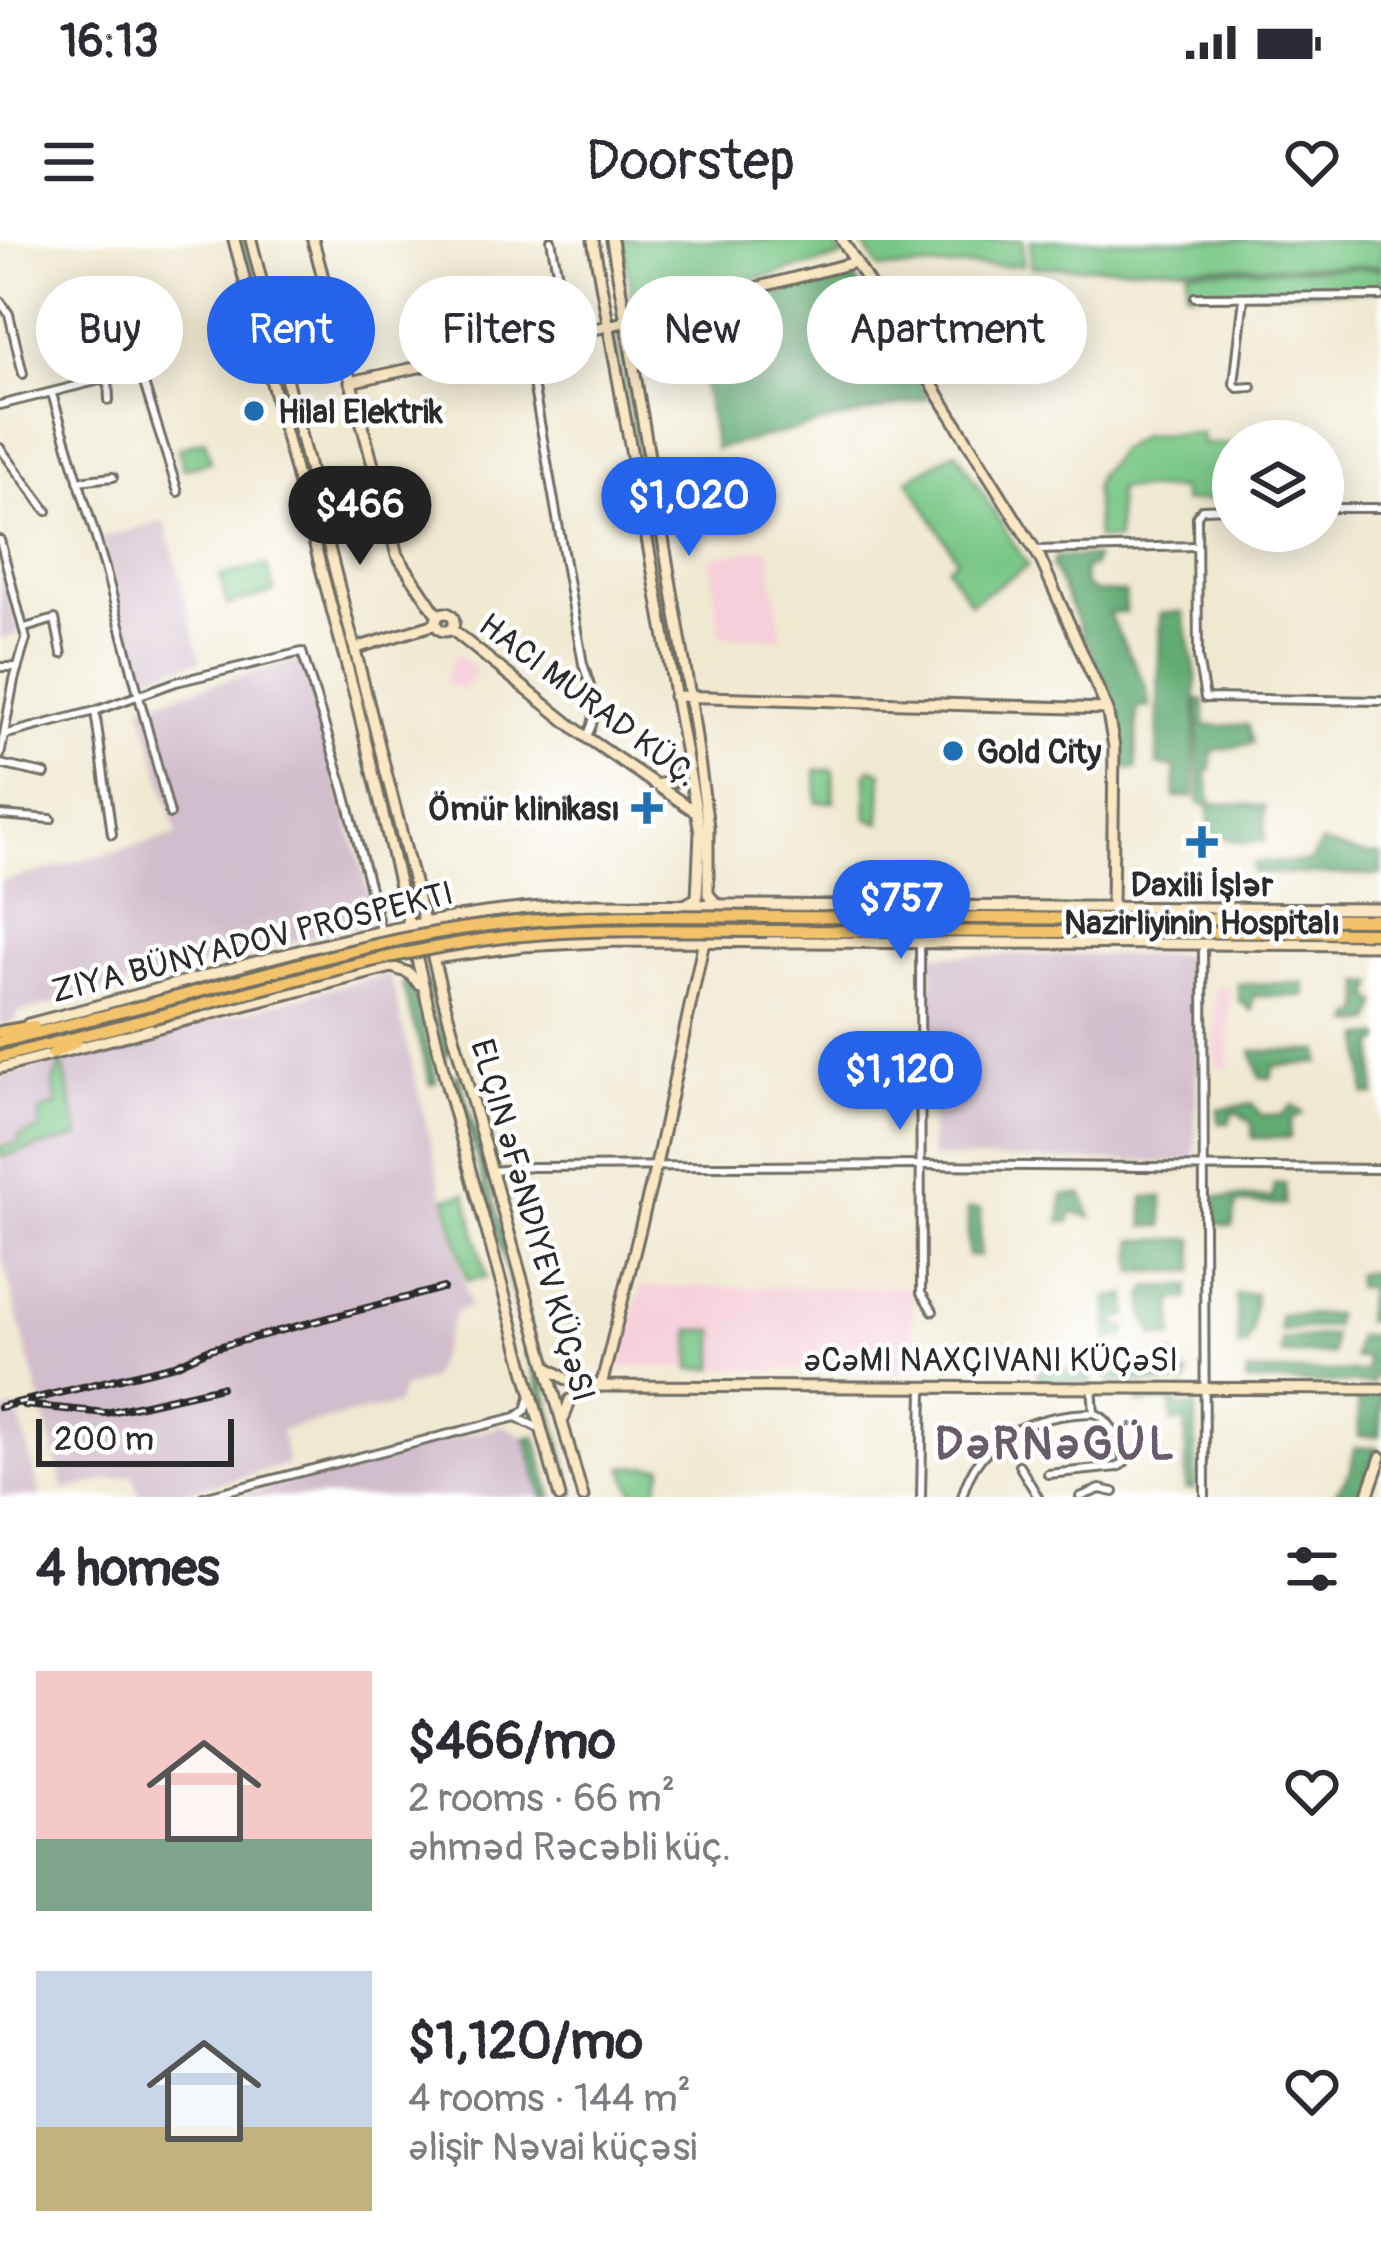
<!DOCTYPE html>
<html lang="en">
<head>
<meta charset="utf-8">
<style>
  body { margin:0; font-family:Pangolin,sans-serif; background:#f2f2f3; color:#2b2b33; height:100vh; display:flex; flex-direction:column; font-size:45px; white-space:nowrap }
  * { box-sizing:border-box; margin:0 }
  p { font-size:39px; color:#7c7c81 }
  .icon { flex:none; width:66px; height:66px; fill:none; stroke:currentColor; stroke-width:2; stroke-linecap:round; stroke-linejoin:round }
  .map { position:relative; height:1257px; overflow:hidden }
  .sheet { display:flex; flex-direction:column; background:#fff; flex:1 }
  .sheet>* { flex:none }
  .hud { position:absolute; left:36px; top:36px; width:1311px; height:108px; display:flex; gap:24px }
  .tools { position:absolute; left:1212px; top:180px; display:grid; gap:24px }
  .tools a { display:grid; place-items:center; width:132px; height:132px; border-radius:50%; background:#fff; box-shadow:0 6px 30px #0003; font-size:60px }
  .scale { position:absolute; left:36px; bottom:30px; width:198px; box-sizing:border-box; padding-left:12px; border:6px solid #2b2b2b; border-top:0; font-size:33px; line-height:42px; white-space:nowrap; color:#2b2b2b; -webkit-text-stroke:9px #fff; paint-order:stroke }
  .price { position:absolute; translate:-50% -102px; padding:0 27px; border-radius:42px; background:#2563eb; color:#fff; font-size:39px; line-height:78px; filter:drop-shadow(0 3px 6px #0008) }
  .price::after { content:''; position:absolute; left:50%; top:72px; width:36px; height:27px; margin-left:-18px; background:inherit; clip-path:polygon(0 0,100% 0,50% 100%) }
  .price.active { background:#222; color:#fff }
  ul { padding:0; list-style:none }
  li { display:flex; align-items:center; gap:36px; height:300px; padding:0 36px }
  li span { display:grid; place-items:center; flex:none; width:336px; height:240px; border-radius:0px; color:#555 }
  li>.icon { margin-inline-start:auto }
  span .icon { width:144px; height:144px; fill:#fffc; stroke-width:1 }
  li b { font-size:51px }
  h2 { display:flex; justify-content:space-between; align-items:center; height:144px; padding:0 36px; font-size:51px }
  .tag { padding:0 42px; border-radius:54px; background:#fff; box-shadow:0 6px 30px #0003; font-size:42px; line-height:108px }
  .tag.active { background:#2563eb; color:#fff }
  .status { display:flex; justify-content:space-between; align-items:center; height:84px; padding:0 60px; background:#fff; direction:ltr }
  .status svg { height:33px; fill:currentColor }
  header { display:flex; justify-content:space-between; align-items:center; height:156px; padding:0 36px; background:#fff; font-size:54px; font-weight:600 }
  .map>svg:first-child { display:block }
  .built { fill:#f5cfda }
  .industrial { fill:#d1bdcb }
  .green { fill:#79c786; stroke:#527958; stroke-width:3 }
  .forest { fill:#62ac73; stroke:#466c4f; stroke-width:3 }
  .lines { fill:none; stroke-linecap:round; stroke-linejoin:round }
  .street-casing { stroke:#706e65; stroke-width:12 }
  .secondary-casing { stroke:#706e65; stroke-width:15 }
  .primary-casing { stroke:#706e65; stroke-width:16 }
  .street { stroke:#fff; stroke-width:6 }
  .secondary { stroke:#fae7c3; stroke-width:9 }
  .primary { stroke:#f2c36a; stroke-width:10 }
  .rail-casing { stroke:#2b2b2b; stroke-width:8 }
  .rail { stroke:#fff; stroke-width:3; stroke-dasharray:9; stroke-linecap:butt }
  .primary-bridge-casing { stroke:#706e65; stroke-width:16; stroke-linecap:butt }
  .primary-bridge { stroke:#f2c36a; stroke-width:10 }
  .poi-dot { fill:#1f6fb2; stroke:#fff; stroke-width:4.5 }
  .labels { text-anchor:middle; stroke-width:9; stroke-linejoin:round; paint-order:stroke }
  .poi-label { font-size:33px; font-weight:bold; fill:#2b2b2b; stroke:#fff; text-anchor:start }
  .street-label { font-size:33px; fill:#2b2b2b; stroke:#fff }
  .district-label { font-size:45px; font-weight:bold; letter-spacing:3px; fill:#685c69; stroke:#fff }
</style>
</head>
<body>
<div class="status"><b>16:13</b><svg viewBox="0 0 49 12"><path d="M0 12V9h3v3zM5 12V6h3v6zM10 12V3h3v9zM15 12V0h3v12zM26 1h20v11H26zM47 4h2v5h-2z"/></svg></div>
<header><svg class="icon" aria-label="menu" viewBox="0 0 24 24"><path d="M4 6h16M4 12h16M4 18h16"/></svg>Doorstep<svg class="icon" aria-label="heart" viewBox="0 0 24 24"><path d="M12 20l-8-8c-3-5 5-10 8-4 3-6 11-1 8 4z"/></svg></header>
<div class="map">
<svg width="1381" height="1257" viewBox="0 0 1381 1257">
  <rect width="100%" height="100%" fill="#fff"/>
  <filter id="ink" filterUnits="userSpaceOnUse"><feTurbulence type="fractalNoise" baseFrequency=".00833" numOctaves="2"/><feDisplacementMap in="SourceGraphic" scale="24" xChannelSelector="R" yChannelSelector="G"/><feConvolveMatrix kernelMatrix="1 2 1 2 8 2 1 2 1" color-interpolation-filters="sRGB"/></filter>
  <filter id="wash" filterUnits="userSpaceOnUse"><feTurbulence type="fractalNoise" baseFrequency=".004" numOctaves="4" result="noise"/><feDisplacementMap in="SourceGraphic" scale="48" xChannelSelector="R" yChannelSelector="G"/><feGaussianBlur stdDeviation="2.7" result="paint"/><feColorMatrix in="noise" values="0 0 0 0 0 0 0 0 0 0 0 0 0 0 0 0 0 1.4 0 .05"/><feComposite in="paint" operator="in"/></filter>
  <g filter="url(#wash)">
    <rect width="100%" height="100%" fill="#f0e9d1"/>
    <g class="built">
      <path d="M769,307L782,398L720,397L710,317Z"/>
      <path d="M456,413L478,432L462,451L444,442Z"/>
      <rect x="1215" y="746" width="15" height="82"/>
      <path d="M641,1047H912L914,1132L618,1127Z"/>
    </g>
    <g class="industrial">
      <path d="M165,281L201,421L140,437L101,298Z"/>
      <path d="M0,322L20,394L0,399Z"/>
      <path d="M303,418L376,680L95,753L94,748L74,753L75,758L16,774L17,781L0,786V642L177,595L141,465Z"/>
      <path d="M932,715H1198L1195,923L930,918Z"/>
      <path d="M390,733L470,1067L456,1071L430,1140L402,1148L397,1165L281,1190L288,1225L166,1257H140L132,1235L64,1250L0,1010V837Z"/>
      <path d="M16,1168H17L41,1257H0V1173Z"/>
      <path d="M503,1185L526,1198L543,1257H237Z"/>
    </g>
    <g class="green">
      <path d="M238,0H245L365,454L361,455Z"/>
      <path d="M622,0H832L843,17L634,70Z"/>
      <path d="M861,0H1023V25L879,29Z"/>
      <path d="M1031,0H1381V26L1031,27Z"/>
      <path d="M1381,28V50L1187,52V30Z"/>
      <path d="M621,93L681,435L679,441L615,94Z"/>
      <path d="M1201,193L1202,204H1233V220L1217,221L1218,259L1183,262L1181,249H1117V300L1097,299L1094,247L1098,235L1119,210L1142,195Z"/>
      <path d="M205,200L211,222L183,229L178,208Z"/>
      <path d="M956,211L1028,326L970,363L947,327L957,319L908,240Z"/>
      <path d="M267,325L274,352L227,365L220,336Z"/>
      <path d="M871,528L882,532L880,583L867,579L866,533Z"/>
      <path d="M816,530H833L834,562H817Z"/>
      <path d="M62,820L79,897L0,917V907L20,903L19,896L40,889V872L57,865L53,843Z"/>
      <path d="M466,954L486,1037L467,1040L446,958Z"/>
      <rect x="691" y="1090" width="24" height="39"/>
      <path d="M663,1226L655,1257H636L623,1227Z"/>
    </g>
    <g class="forest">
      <path d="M852,35L928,158L715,209L692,77Z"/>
      <path d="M1056,317H1095L1093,326L1084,329L1085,346L1095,352L1125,353L1126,372L1108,373L1145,444L1150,467L1137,468L1136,529H1124L1120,476L1052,325Z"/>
      <path d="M1183,372L1196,435L1194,557H1175V527L1157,525L1160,373Z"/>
      <path d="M1198,460L1204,461L1205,486L1248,485L1253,503L1212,511L1211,530L1206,532L1211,563L1264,566L1265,601L1243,603L1210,593L1209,567L1199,562Z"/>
      <path d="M1321,603L1361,614L1381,615V635L1253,633V623L1310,622Z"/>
      <path d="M433,741L453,806L445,817L427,742Z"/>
      <path d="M407,742L412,746L437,842L431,844L402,744Z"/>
      <path d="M1362,742L1374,743L1371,758L1378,763L1372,782L1352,784L1354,777L1362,772Z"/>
      <path d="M1305,743V756H1253L1252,771L1239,761L1238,744Z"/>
      <path d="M1381,796V803L1375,804V855H1365L1363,797Z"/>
      <path d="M1252,811H1320V823L1274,826L1271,838L1260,837Z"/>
      <path d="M459,834L575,1257H568L454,835Z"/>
      <path d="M1252,864L1261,875H1282L1293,865L1303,873L1291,880L1290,898H1253L1252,883L1237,872L1232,873L1229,883H1219L1218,869Z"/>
      <path d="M1274,944H1285V965L1237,963L1232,986L1214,983L1216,957L1273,958Z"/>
      <path d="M1063,955H1083L1091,977L1072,972L1069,982H1060Z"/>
      <rect x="1144" y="957" width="19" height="29"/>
      <rect x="968" y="969" width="12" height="47"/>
      <path d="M1194,999V1031L1134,1032V1000Z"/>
      <path d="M1377,1032V1080L1365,1081L1368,1048L1356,1047V1034Z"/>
      <path d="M1190,1046L1188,1059L1173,1060V1097L1154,1096L1144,1074V1056L1149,1047Z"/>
      <path d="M1236,1054H1255L1252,1092L1246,1106L1239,1107Z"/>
      <path d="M1127,1055L1128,1076L1114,1080L1115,1085L1127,1087L1126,1097L1108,1100V1058Z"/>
      <path d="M1335,1074L1334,1086L1280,1091V1075Z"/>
      <path d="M1333,1095L1332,1114H1282V1100Z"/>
      <path d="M1376,1095L1381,1104V1136H1374L1372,1144L1246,1142L1248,1132H1366L1367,1118H1353L1357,1096Z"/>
      <path d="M1173,1115L1176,1133L1189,1134L1187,1143H1108V1131H1166L1167,1116Z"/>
      <rect x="1038" y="1130" width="54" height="12"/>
      <path d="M1176,1153L1177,1167H1196L1195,1249H1186V1182H1172L1171,1161L1138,1163L1137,1154Z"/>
      <path d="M1358,1156H1381L1380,1196H1359Z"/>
      <path d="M535,1196L552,1257H543L526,1198Z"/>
      <path d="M1377,1207L1360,1257H1333L1351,1230L1355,1208Z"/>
    </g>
  </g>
  <g filter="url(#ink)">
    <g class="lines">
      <defs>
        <g id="street">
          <path d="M551,0L569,94"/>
          <path d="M1195,57L1381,56"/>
          <path d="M1244,57L1234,144L1238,148L1252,147"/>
          <path d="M0,61L9,74L23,134"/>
          <path d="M526,104L583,424C591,448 602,474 586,497"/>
          <path d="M108,138L109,160"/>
          <path d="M52,154L105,328L170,574"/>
          <path d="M0,165L108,138L142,137L178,252"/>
          <path d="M0,208L47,271"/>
          <path d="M78,241L113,237"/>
          <path d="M1233,268L1202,269L1197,276L1198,418L1205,458L1381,461"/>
          <path d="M1323,268H1381"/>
          <path d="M0,300L26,399L14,440L0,516"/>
          <path d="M1036,310L1197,306"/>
          <path d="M25,388L55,379L62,414"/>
          <path d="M0,427H17"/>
          <path d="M95,471L112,594"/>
          <path d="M7,494L95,471L176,442L302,412L344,549L381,691"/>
          <path d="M0,524L45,534"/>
          <path d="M0,575L51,579"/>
          <path d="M1203,704L1205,1257"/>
          <path d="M920,705L921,1053L933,1071"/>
          <path d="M493,931L532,927L921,925L1381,929"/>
          <path d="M516,1177L526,1170L530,1157"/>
          <path d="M516,1177L540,1189"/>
          <path d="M1019,1225L1038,1257"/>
          <path d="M1048,1234L1118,1227L1124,1223C1121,1204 1112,1179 1094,1173L1092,1147"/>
          <path d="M203,1257L516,1177"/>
          <path d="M921,1257L923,1148"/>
          <path d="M962,1257C978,1196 1035,1174 1094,1173"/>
          <path d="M1080,1257L1100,1249L1114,1252"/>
        </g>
        <g id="secondary">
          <path d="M234,0L356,460L447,846L560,1257"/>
          <path d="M251,0L443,757L583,1257"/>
          <path d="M313,0L397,315L438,376"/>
          <path d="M593,0L700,592L697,658L688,663"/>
          <path d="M612,0L692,468L708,587V654L715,662"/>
          <path d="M842,0L1040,318L1107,469L1114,507L1112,669"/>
          <path d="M350,142L608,86L856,22"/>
          <circle cx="445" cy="382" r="9"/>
          <path d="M451,389L586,497L696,572"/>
          <path d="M356,408L436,384"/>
          <path d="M674,456L1107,469"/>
          <path d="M655,545L676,541L682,528"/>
          <path d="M434,718L523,706L617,701L1381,705"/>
          <path d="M28,784C216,737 402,668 597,664L1381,669"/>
          <path d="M0,828L392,727L409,733L419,744"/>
          <path d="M550,1129L568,1140L601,1146L1381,1149"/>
          <path d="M601,1146L656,925L704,701"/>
          <path d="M564,1178L570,1160L589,1147"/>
          <path d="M1367,1257L1381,1217"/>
        </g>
        <g id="primary">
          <path d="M767,677L1381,680"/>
          <path d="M767,691L1381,693"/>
          <path d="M0,792L34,786"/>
          <path d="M0,802L147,765"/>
          <path d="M52,814L76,802"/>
          <path d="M0,817L151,778"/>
        </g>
      </defs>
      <use href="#street" class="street-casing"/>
      <use href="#secondary" class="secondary-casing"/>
      <use href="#primary" class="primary-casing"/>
      <use href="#street" class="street"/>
      <use href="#secondary" class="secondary"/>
      <use href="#primary" class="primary"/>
      <defs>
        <g id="rail">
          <path d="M24,1165L106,1173L221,1147"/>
          <path d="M0,1167L175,1125L210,1109L443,1048"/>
        </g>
      </defs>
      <use href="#rail" class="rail-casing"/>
      <use href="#rail" class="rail"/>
      <defs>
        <g id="primary-bridge">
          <path d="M147,765C260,736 373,699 489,685C581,673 674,676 767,677"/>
          <path d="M151,778C260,750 370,716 482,700C576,686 672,691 767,691"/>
        </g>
      </defs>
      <use href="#primary-bridge" class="primary-bridge-casing"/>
      <use href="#primary-bridge" class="primary-bridge"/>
    </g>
  </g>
  <g class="poi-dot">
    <circle cx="254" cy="171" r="12"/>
    <circle cx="953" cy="511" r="12"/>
    <path d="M641 550h12v12h12v12h-12v12h-12v-12h-12v-12h12z"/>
    <path d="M1196 584h12v12h12v12h-12v12h-12v-12h-12v-12h12z"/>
  </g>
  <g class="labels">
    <g class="poi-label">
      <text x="278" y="183">Hilal Elektrik</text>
      <text x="977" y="523">Gold City</text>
      <text x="620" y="580" text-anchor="end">Ömür klinikası</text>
      <text x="1202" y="656" text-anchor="middle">Daxili İşlər<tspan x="1202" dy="38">Nazirliyinin Hospitalı</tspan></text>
    </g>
    <g class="street-label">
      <text transform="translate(589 459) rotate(37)" y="12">HACI MURAD KÜÇ.</text>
      <text transform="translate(252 701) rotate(-14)" y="12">ZIYA BÜNYADOV PROSPEKTI</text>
      <text transform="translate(534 980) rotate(74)" y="12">ELÇIN ƏFƏNDIYEV KÜÇƏSI</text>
      <text x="991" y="1131">ƏCƏMI NAXÇIVANI KÜÇƏSI</text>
    </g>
    <g class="district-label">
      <text x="1056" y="1219">DƏRNƏGÜL</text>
    </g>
  </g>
</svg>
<div class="tools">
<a><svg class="icon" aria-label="layers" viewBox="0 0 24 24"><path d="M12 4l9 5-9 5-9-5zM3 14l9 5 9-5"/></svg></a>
</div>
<div class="scale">200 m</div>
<b class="price" style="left:689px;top:319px">$1,020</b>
<b class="price active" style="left:360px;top:328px">$466</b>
<b class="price" style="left:901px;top:722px">$757</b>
<b class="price" style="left:900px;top:893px">$1,120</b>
<div class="hud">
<a class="tag">Buy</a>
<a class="tag active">Rent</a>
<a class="tag">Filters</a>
<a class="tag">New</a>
<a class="tag">Apartment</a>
</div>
</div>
<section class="sheet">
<h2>4 homes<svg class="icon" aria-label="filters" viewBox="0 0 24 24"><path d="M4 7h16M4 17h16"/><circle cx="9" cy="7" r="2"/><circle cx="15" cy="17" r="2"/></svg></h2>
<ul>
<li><span style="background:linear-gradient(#f6c9c9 70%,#7fa58c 0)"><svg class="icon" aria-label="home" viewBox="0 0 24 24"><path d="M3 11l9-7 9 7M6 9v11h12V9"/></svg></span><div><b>$466/mo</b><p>2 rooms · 66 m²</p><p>Əhməd Rəcəbli küç.</p></div><svg class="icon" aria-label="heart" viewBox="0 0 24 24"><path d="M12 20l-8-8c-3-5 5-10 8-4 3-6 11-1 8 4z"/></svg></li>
<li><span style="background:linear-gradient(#c9d6e8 65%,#c2b280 0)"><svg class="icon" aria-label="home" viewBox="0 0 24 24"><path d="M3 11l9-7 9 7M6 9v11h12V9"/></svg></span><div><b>$1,120/mo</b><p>4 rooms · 144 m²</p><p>Əlişir Nəvai küçəsi</p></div><svg class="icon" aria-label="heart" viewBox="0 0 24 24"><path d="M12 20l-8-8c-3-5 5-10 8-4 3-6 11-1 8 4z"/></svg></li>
</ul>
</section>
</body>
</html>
